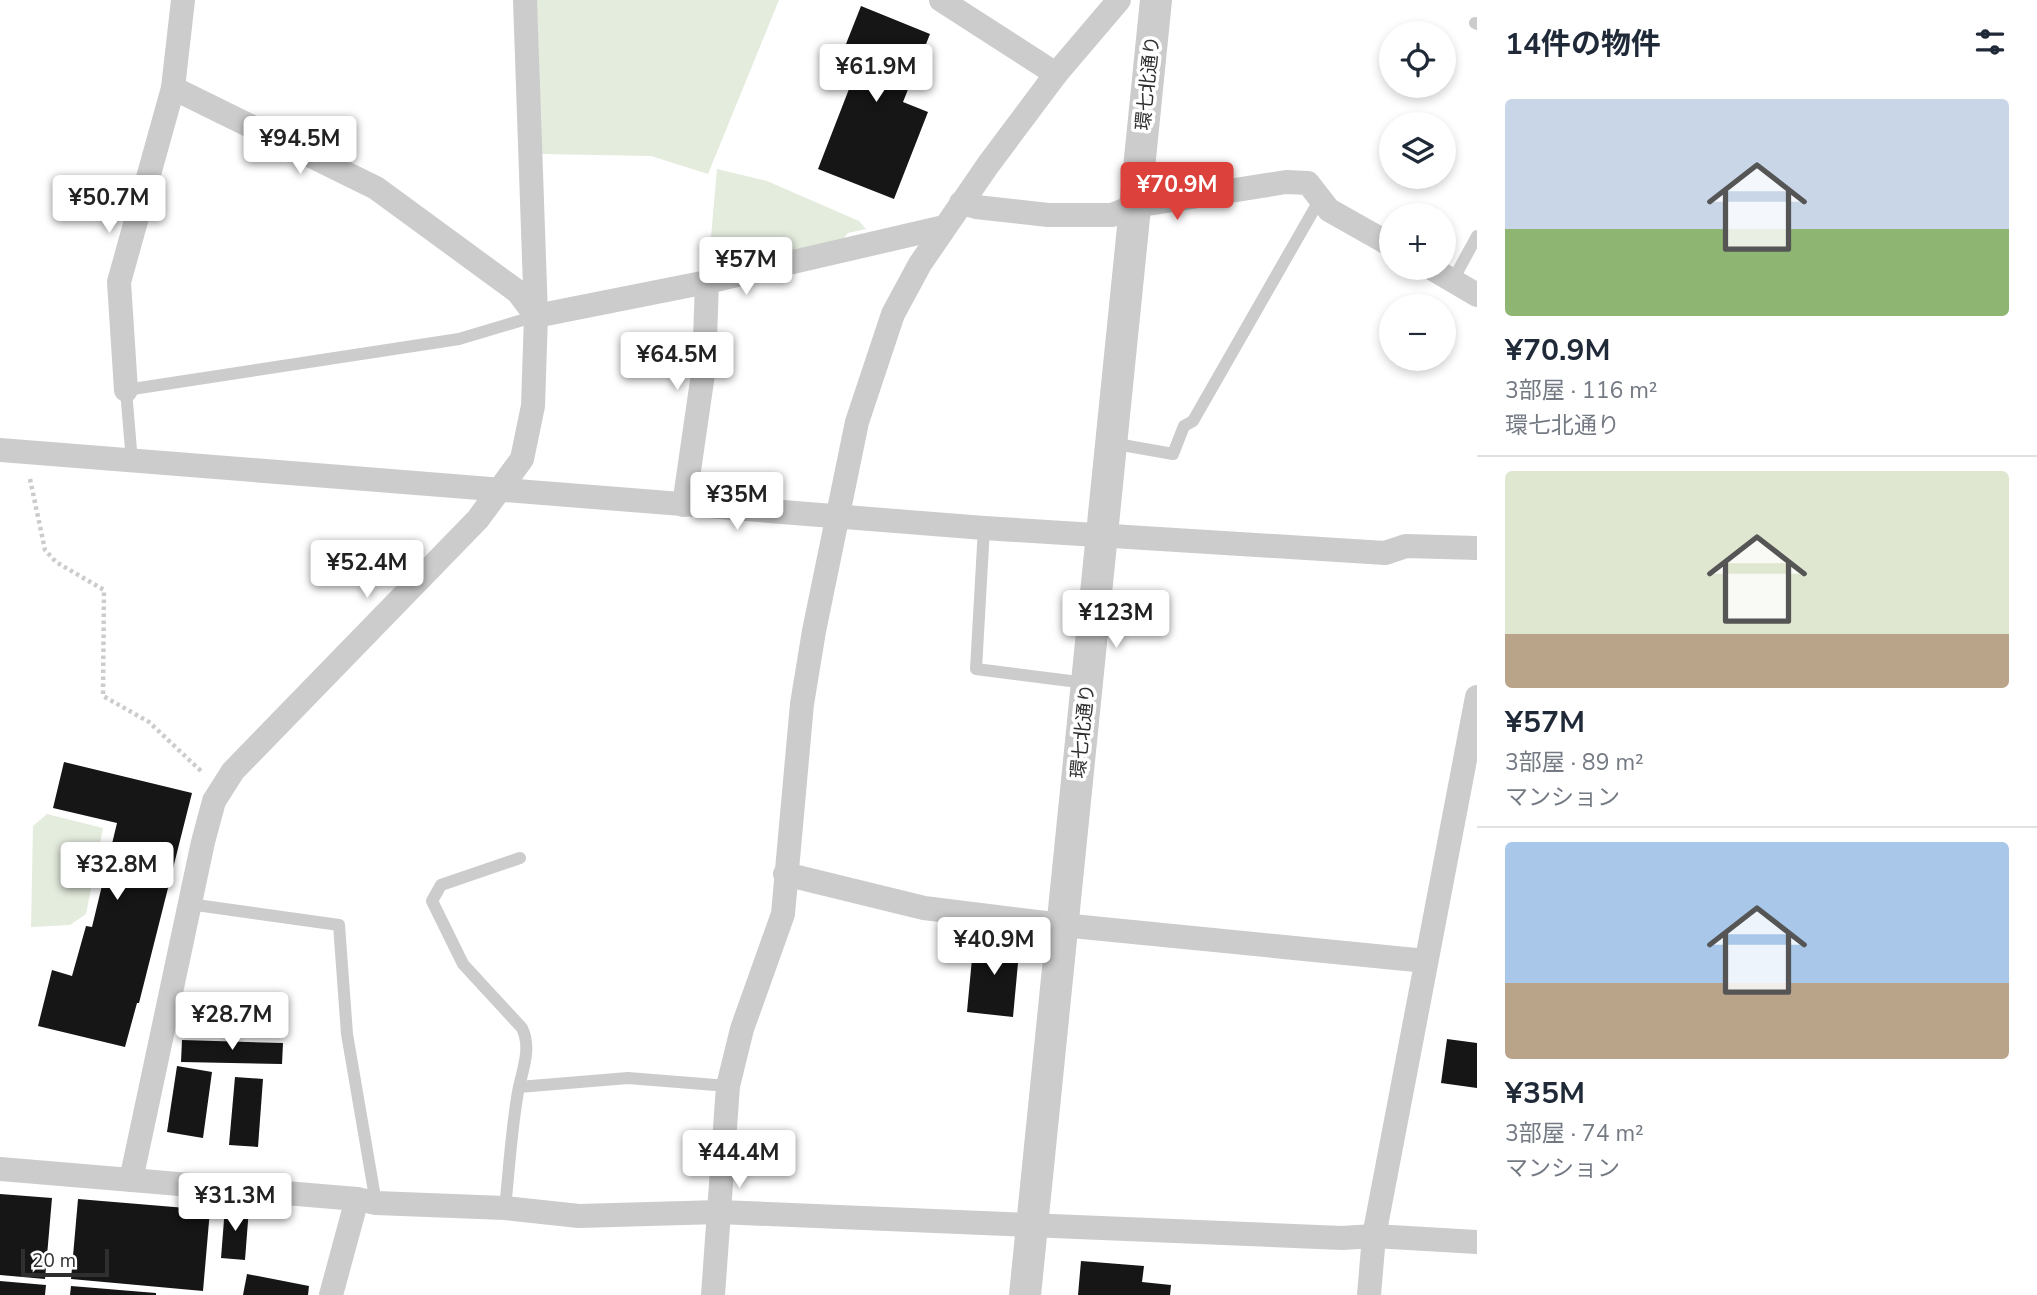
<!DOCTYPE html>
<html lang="ja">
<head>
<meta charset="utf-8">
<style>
  body { margin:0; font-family:"Nunito Sans","Noto Sans JP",sans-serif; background:#f2f2f3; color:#1f2937; height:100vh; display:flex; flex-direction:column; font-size:26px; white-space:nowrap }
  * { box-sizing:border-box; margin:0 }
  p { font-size:23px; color:#747a83 }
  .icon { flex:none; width:38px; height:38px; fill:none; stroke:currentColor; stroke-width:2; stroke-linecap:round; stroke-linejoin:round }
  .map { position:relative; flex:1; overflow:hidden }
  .sheet { display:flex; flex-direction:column; background:#fff; width:560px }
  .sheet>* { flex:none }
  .fabs { position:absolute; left:1379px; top:21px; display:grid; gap:14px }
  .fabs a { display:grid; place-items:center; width:77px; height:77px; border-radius:50%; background:#fff; box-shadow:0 4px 10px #0003; font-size:35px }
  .scale { position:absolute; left:21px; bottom:18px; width:88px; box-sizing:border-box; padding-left:7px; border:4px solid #2f2f2f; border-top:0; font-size:19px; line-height:24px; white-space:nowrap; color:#2f2f2f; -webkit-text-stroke:5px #fff; paint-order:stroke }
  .price { position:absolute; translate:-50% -60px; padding:0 16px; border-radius:7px; background:#fff; color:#222; font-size:23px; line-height:46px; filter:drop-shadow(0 2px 4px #0008) }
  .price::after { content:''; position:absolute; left:50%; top:42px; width:21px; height:16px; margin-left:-10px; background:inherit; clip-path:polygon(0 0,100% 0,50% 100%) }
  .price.on { background:#dc413b; color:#fff }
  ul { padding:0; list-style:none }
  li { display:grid; align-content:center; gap:14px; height:371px; padding:0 28px }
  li+li { border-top:2px solid #e0e1e3 }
  li span { display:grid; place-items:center; height:217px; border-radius:7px; color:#555 }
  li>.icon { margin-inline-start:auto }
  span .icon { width:126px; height:126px; fill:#fffc; stroke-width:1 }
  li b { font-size:30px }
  h2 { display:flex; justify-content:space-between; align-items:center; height:84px; padding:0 28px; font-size:30px }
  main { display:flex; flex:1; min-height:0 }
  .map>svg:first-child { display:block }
  .green { fill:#e4ecde }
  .building { fill:#161616 }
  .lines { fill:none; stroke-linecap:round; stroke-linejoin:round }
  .path { stroke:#ccc; stroke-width:4.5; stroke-dasharray:3.5 3.5; stroke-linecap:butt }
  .service { stroke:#ccc; stroke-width:12 }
  .minor { stroke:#ccc; stroke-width:24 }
  .tertiary { stroke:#ccc; stroke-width:32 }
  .labels { text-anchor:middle; stroke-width:7; stroke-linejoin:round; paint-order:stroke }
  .street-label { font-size:19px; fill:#2f2f2f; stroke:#fff }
</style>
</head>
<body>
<main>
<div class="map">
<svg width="1477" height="1295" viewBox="0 0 1477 1295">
  <rect width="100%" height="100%" fill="#fff"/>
  <g class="green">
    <path d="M536,0H779L708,174L651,156L541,154Z"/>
    <path d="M717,169L767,181L859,221L866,229L848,233L841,242L708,271Z"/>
    <path d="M47,814L103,828L86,914L70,925L31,927L33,826Z"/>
  </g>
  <g class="building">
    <path d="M861,6L930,34L903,102L928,112L894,199L818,169L849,89L831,82Z"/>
    <path d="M64,762L192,793L139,1003H137L125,1047L38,1026L52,970L72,976L86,926L92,927L117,823L53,808Z"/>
    <path d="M974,937L1020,941L1013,1017L967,1012Z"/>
    <path d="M1447,1039L1477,1043V1088L1441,1083Z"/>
    <path d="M182,1040L283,1043L282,1064L181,1062Z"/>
    <path d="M177,1066L212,1072L203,1138L167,1132Z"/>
    <path d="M235,1077L263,1079L258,1147L229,1145Z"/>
    <path d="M0,1194L52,1198L45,1279L0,1275Z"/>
    <path d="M78,1199L210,1210L203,1291L71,1279Z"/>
    <path d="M225,1207L249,1208L245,1260L221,1258Z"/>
    <path d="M1081,1261L1144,1266L1142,1282L1171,1285L1170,1295H1078Z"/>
    <path d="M247,1274L309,1286L308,1295H243Z"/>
    <path d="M0,1281L46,1285L45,1295H0Z"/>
    <path d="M71,1286L156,1293V1295H70Z"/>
  </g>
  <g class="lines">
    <path class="path" d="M30,479L45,550L56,562L104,590L103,696L149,722L202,772"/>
    <g class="service">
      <path d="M1475,23L1477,24"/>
      <path d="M1453,280L1477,236"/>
      <path d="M1111,443L1173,454L1184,426L1193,421L1320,199"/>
      <path d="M132,462L126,390L459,339L536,316"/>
      <path d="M984,528L976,669L1086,683"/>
      <path d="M189,904L339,925L347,1034L376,1203"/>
      <path d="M519,1087L628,1078L728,1086"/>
      <path d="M505,1208C509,1171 511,1134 517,1098C520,1074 533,1051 522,1028L463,964L432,901L441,885L520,858"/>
    </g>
    <g class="minor">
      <path d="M183,0L173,88L376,188L518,292L536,316L707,282L944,227"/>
      <path d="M941,0L1056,74"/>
      <path d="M961,203L976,207L1048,215H1112L1135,206L1286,182L1308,183L1329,210L1391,245"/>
      <path d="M1431,268L1477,295"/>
      <path d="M126,390L119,282L173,88"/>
      <path d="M0,450L984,528L1385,553L1406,546L1477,548"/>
      <path d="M684,505L704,367L707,282"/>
      <path d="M785,874L924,908L1062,925L1426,961"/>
      <path d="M0,1169L357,1199L376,1203L505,1208L579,1216L719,1212L1342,1238L1374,1236L1477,1242"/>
      <path d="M131,1180L203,842L214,801L233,771L478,519L522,459L533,406L536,316L525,0"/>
      <path d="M331,1295L357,1199"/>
      <path d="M713,1295L728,1086L742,1029L783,914L802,704L814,631L857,422L893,314L920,264L988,165L1056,74L1119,0"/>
      <path d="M1369,1295L1374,1236L1477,697"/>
    </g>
    <path class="tertiary" d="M1025,1295L1156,0"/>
  </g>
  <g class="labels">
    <g class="street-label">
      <text transform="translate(1147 83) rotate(-84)" y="7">環七北通り</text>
      <text transform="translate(1082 731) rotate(-84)" y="7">環七北通り</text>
    </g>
  </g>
</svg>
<div class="fabs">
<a><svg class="icon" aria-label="locate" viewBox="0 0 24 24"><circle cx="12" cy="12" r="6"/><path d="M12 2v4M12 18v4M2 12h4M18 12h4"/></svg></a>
<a><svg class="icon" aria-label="layers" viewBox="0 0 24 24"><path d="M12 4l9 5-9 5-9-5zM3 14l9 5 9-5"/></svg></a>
<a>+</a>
<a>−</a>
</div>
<div class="scale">20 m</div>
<b class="price" style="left:876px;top:104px">¥61.9M</b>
<b class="price" style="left:300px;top:176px">¥94.5M</b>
<b class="price on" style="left:1177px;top:222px">¥70.9M</b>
<b class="price" style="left:109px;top:235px">¥50.7M</b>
<b class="price" style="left:746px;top:297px">¥57M</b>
<b class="price" style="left:677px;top:392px">¥64.5M</b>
<b class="price" style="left:737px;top:532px">¥35M</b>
<b class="price" style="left:367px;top:600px">¥52.4M</b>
<b class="price" style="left:1116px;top:650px">¥123M</b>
<b class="price" style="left:117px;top:902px">¥32.8M</b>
<b class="price" style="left:994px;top:977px">¥40.9M</b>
<b class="price" style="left:232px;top:1052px">¥28.7M</b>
<b class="price" style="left:739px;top:1190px">¥44.4M</b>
<b class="price" style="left:235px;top:1233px">¥31.3M</b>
</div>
<section class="sheet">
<h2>14件の物件<svg class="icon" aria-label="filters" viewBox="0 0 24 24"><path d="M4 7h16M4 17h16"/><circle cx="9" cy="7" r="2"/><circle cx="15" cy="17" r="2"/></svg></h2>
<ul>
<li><span style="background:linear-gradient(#c9d6e8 60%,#8fb573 0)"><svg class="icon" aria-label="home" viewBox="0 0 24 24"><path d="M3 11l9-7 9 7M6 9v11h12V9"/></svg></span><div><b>¥70.9M</b><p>3部屋 · 116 m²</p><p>環七北通り</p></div></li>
<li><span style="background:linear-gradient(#dfe7d0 75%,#b9a48a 0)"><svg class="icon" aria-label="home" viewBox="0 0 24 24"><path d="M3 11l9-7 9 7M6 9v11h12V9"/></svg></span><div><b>¥57M</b><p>3部屋 · 89 m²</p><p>マンション</p></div></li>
<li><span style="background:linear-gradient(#a9c7e8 65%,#b9a48a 0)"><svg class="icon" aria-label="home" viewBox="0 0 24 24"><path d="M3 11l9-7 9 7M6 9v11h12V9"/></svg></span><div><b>¥35M</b><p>3部屋 · 74 m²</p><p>マンション</p></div></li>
</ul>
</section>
</main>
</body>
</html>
